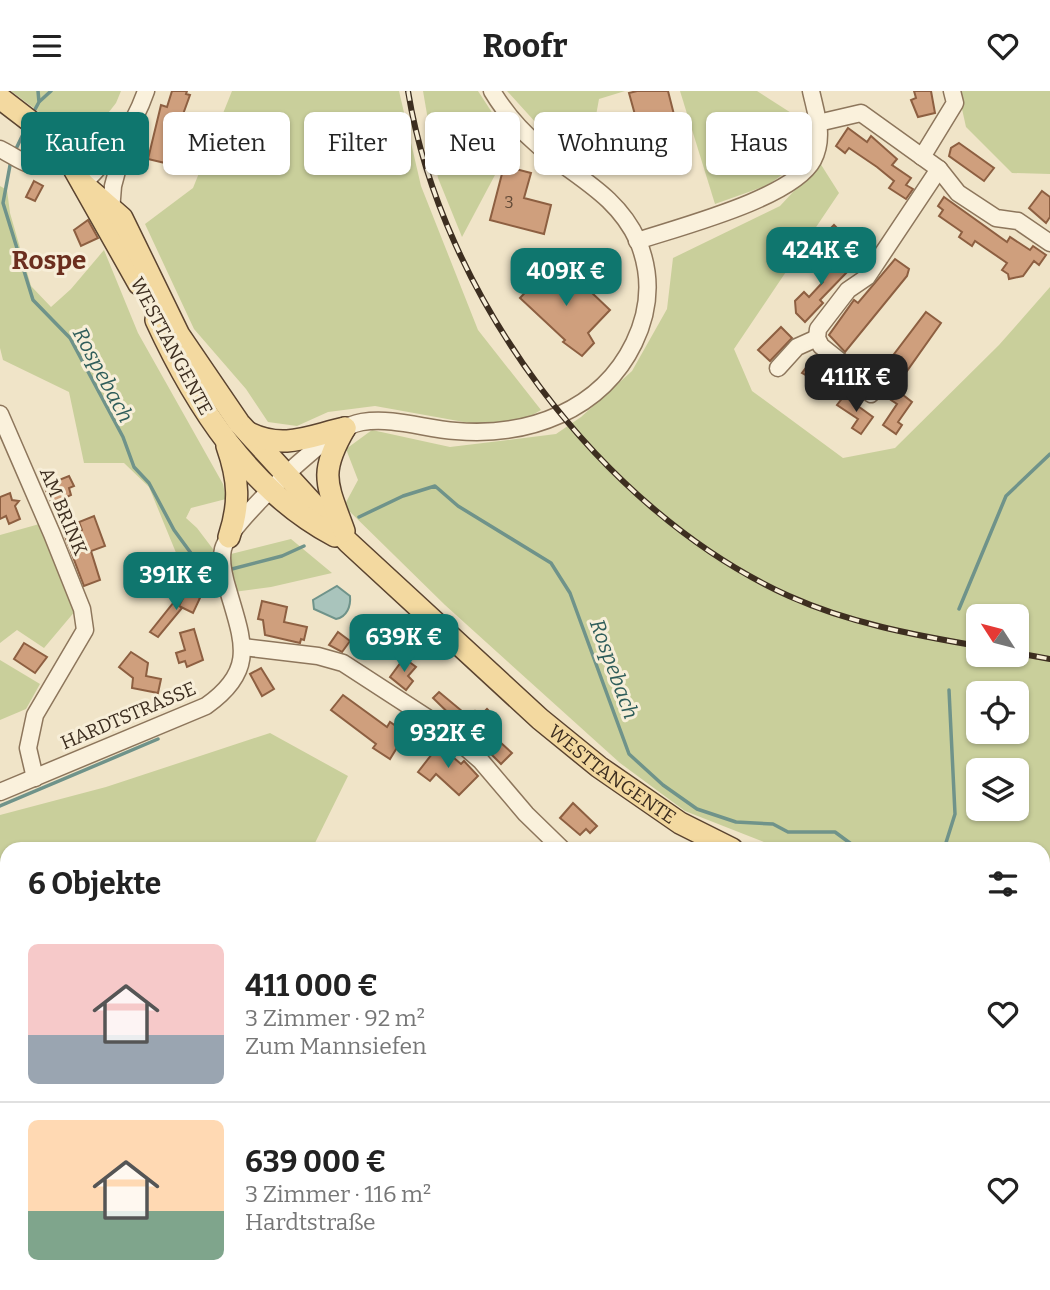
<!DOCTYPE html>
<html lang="de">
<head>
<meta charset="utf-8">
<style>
  body { margin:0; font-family:Bitter,serif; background:#f6f6f6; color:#222; height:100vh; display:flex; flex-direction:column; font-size:26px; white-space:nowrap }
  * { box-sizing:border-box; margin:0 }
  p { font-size:23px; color:#767676 }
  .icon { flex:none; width:38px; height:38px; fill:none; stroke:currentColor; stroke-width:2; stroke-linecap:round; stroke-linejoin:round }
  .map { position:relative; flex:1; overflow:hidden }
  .sheet { position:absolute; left:0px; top:751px; width:1050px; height:450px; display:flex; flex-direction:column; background:#fff; border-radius:21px 21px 0 0; box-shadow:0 2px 5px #0004 }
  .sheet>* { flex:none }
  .banner { position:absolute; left:21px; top:21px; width:1008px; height:63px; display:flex; gap:14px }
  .needle { width:46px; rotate:306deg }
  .fabs { position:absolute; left:966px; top:513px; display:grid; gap:14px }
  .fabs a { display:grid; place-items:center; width:63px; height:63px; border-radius:10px; background:#fff; box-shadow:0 2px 5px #0004; font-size:35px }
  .price { position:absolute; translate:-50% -60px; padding:0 16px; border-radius:14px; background:#0f766e; color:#fff; font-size:23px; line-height:46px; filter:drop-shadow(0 2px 4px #0008) }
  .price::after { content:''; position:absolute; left:50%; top:42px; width:21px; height:16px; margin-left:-10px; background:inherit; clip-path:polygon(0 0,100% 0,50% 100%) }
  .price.selected { background:#222; color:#fff }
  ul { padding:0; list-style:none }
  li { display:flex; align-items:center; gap:21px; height:175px; padding:0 28px }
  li+li { border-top:2px solid #e0e0e0 }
  li span { display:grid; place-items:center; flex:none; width:196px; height:140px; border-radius:10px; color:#555 }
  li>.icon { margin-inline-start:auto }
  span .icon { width:84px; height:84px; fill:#fffc; stroke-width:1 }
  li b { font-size:30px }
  h2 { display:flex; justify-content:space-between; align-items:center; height:84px; padding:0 28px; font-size:30px }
  .tag { padding:0 24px; border-radius:10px; background:#fff; box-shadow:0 2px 5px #0004; font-size:24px; line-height:63px }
  .tag.selected { background:#0f766e; color:#fff }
  header { display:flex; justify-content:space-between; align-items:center; height:91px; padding:0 28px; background:#fff; font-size:32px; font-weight:700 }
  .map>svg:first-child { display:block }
  .green { fill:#c9cf9b; fill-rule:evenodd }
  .water { fill:#a9c4bc; stroke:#6f938a; stroke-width:2 }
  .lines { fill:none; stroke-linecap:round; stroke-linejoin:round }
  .stream { stroke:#6f938a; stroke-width:3.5 }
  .building { fill:#cf9f7d; stroke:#8d5f41; stroke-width:2 }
  .minor-casing { stroke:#8d765c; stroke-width:19 }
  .major-casing { stroke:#5b4430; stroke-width:24 }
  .minor { stroke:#faf1dc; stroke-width:16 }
  .major { stroke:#f3d9a0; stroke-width:21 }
  .rail-casing { stroke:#3d2e20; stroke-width:6 }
  .rail { stroke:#f7eed8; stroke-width:3.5; stroke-dasharray:10; stroke-linecap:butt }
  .labels { text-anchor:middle; stroke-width:6; stroke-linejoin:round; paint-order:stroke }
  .number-label { font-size:16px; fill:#624a37 }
  .street-label { font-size:19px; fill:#3d2e20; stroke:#f7eed8 }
  .water-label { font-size:21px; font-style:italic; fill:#2f5d5a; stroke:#f7eed8 }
  .district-label { font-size:26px; font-weight:bold; fill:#6b2e1e; stroke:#f7eed8 }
</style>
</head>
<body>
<header><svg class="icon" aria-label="menu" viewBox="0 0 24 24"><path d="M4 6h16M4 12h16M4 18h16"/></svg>Roofr<svg class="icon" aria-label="heart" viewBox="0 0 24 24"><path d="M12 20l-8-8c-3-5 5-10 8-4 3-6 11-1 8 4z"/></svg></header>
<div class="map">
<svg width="1050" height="1199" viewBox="0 0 1050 1199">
  <rect width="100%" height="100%" fill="#f0e4c8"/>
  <g class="green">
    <path d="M11,0H121L116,12L83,54Z"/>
    <path d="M232,0H399L421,95L478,239L541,319L522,330L475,333L375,315L328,321L297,335L268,331L246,298L194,238L145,133L193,97Z"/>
    <path d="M423,0H478L512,52L462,146L438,87Z"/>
    <path d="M507,0H625L599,8L591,52L579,68L547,44Z"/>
    <path d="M680,0H757L799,27L811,42L798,72L768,94L715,113Z"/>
    <path d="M958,0H1050V83L1012,82L966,36Z"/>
    <path d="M820,72L839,102L734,258L752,300L843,367L895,357L999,254L1050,196V855L1043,853V758H782L685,720L620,672L445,514L344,415L358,389L346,358L372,339L450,356L556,343L581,326L632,280L667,218L673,167L780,115ZM978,525H1017V564H978ZM978,602H1017V640H978ZM978,679H1017V718H978Z"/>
    <path d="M0,95L7,99L10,122L31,195L51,216L71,198L104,159L138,242L223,393L226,408L191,417L186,427L197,437L219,466L291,448L332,482L271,496L219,503L186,486L149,396L124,372H84L69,301L3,269L0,257Z"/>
    <path d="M43,432L76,519L44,557L17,539L0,552V444Z"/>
    <path d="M0,569L40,593L26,618L0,629Z"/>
    <path d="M270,642L348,685L312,758H7V1194H191L190,1199H0V724L106,696Z"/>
    <path d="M1043,1006L1050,1011V1199H193L194,1194H1043Z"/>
  </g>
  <path class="water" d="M337,495L350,505C351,515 347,526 336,528L314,518L313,509Z"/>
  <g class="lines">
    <g class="stream">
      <path d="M40,10L51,0"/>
      <path d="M32,24L39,11L38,0"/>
      <path d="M14,62L26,37"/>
      <path d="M11,69L3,112L33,209L70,247L123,346L134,376L149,392L174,439L196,469L217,478"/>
      <path d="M359,426L403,405L435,395L458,415L551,472L570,502L629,663L663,694L697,718L736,731L773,733L788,741H835L858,758"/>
      <path d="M228,479L282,465L304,455"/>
      <path d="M959,518L1006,405L1050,363"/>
      <path d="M0,715L158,648"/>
      <path d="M944,758L955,723L949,599"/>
      <path d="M1043,824L1050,826"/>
    </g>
  </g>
  <g class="building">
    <path d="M172,0H187L186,3L190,4L178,37L174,36L165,72L148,68L161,14L167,16Z"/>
    <path d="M637,0H668L683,59L607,78L597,41L637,31L629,2Z"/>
    <path d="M914,0H931L935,22L918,26L911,9L916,7Z"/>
    <path d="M848,37L867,51L871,45L897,68L892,74L911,87L906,94L913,98L906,108L889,97L894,90L877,76L849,57L845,62L836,55Z"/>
    <path d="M959,52L994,77L984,90L949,65L951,57Z"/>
    <path d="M504,75L531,82L524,107L551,114L544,143L490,129Z"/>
    <path d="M34,90L43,95L35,110L26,106Z"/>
    <path d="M1042,100L1050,106V126L1046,132L1029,117Z"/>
    <path d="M944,106L1007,151L1010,146L1030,159L1033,155L1046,164L1039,174L1034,170L1023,185L1009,188L1008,183L1002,179L1007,172L975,150L972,155L959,146L962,141L939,125L943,119L938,115Z"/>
    <path d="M88,129L98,147L81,155L74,139Z"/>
    <path d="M834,134L849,149L842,157L826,142Z"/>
    <path d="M834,162L850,178L820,209L823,212L805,231L796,222L795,210L804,201L809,206L823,191L815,182Z"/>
    <path d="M895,168L909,178L907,185L845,261L829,244L854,209L858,212Z"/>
    <path d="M551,174L565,188L571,182L610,219L588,242L594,252L582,265L563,251L565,249L520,207Z"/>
    <path d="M926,221L941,232L902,287L885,275Z"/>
    <path d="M781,236L792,247L770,270L758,259Z"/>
    <path d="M815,265L851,293L843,305L802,282Z"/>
    <path d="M898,300L912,311L898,331L902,334L896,343L883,334L897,313L891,309Z"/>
    <path d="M844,305L873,326L861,343L852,337L858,328L837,314Z"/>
    <path d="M69,385L74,395L69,397L71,404L52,413L44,395Z"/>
    <path d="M10,402L12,409L19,410L15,415L20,428L9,433L6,425L0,428V406Z"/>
    <path d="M94,425L105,455L91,460L100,489L84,495L65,445L82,439L79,431Z"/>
    <path d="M187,500L200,507L193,522L179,515L182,517L158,546L150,541L174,511L179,515Z"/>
    <path d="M262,510L287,516L284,531L307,536L304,549L301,548L300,552L265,544L263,529L258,528Z"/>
    <path d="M194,538L203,569L187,576L185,570L179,572L176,562L185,559L180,542Z"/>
    <path d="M338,541L350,550L342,561L329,554Z"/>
    <path d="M24,552L47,566L35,582L14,568Z"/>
    <path d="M131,561L148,572L146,585L161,588L158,602L132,597L133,587L119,576Z"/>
    <path d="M404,567L416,576L408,585L413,590L406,599L390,586Z"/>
    <path d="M261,577L274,598L262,605L250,583Z"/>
    <path d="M439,601L469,626L475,620L480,625L487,618L494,625L472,645L433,607Z"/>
    <path d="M343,604L387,636L390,631L406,642L390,668L373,657L376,653L331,619Z"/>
    <path d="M500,651L512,662L501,673L489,661Z"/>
    <path d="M439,654L461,673L464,670L478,685L459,704L436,683L430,690L418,681Z"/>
    <path d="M573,712L597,735L590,742L586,738L580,744L560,727Z"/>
  </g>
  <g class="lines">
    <defs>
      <g id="minor">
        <path d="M818,32L861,22L939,78L958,102L996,127L1018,130L1050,152"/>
        <path d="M0,58C17,66 33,83 51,69"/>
        <path d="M922,66L955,12L952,0"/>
        <path d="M83,93C111,65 133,38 146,0"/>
        <path d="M111,120L113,95L124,54"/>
        <path d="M637,150C679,136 793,107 813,69C825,46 816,23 811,0"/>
        <path d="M778,277L797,256L817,247"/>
        <path d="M871,303L865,290L821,255L817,247L818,238L848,199L867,186L939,78"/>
        <path d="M0,323L52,443L82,518L85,539L35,624L28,657L35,687"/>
        <path d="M243,556L318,565L343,572L443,637L481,670L526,723L562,758"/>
        <path d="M0,701L206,615C257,579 243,551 228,499C224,486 220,471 223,458C229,436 289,380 308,364C322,351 344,334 362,331C394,326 425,338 456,340C528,346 601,320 634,252C650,219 652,184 638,150C617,104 577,87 540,56C522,41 504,20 492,0"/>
        <path d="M1043,915L1050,917"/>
        <path d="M1043,948L1050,952"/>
      </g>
      <g id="major">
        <path d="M0,7L39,37L69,69L139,193"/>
        <path id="s1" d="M83,93L122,127L179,244L239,332L348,451L540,628L599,676L680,732L732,758"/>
        <path d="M156,229C195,314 250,400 335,445"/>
        <path d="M249,342C284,359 309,345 345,337"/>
        <path d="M227,355C239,389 240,413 229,446"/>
        <path d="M344,440C327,393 318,383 345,337"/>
        <path d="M1043,868L1050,870"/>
      </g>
    </defs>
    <use href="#minor" class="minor-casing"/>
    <use href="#major" class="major-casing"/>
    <use href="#minor" class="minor"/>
    <use href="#major" class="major"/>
    <defs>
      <g id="rail">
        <path d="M408,0C441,203 601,420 789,505C849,532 914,544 978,555"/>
        <path d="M1017,562L1050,568"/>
      </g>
    </defs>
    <use href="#rail" class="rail-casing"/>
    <use href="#rail" class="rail"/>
  </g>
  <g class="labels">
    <g class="number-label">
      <text x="509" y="117">3</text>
    </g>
    <g class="street-label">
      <text transform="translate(172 255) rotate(62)" y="7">WESTTANGENTE</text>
      <text transform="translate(64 420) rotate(67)" y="7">AM BRINK</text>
      <text transform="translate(128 624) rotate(-23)" y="7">HARDTSTRASSE</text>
      <text dy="7" stroke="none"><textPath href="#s1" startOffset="802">WESTTANGENTE</textPath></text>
    </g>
    <g class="water-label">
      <text transform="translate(103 284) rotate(62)" y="7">Rospebach</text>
      <text transform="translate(614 578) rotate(70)" y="7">Rospebach</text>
    </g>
    <g class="district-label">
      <text x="49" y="178">Rospe</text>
    </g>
  </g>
</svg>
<div class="fabs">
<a><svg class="needle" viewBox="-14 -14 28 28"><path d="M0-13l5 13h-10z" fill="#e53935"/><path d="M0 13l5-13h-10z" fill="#767676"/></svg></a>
<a><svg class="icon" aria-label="locate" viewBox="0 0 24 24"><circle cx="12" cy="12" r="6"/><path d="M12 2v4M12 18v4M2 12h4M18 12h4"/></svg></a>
<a><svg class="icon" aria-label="layers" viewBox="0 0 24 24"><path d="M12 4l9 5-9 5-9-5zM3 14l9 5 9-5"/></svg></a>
</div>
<b class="price" style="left:821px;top:196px">424K €</b>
<b class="price" style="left:566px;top:217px">409K €</b>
<b class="price selected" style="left:856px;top:323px">411K €</b>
<b class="price" style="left:176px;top:521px">391K €</b>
<b class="price" style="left:404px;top:583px">639K €</b>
<b class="price" style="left:448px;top:679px">932K €</b>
<div class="banner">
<a class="tag selected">Kaufen</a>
<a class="tag">Mieten</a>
<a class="tag">Filter</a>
<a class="tag">Neu</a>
<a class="tag">Wohnung</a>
<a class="tag">Haus</a>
</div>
<section class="sheet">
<h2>6 Objekte<svg class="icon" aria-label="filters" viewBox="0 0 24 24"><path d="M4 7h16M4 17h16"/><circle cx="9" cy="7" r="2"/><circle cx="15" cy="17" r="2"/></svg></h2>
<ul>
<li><span style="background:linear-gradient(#f6c9c9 65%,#9aa5b1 0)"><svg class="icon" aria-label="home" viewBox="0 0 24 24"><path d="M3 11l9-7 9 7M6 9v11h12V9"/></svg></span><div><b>411 000 €</b><p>3 Zimmer · 92 m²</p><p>Zum Mannsiefen</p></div><svg class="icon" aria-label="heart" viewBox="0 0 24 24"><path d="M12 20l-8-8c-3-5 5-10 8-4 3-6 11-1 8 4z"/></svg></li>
<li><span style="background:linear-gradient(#ffd9b3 65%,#7fa58c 0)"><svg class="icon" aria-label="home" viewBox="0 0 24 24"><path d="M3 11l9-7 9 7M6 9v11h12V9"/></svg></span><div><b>639 000 €</b><p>3 Zimmer · 116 m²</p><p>Hardtstraße</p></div><svg class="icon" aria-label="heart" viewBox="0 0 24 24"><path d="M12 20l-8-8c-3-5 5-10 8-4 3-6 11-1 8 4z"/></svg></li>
</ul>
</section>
</div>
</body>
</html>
